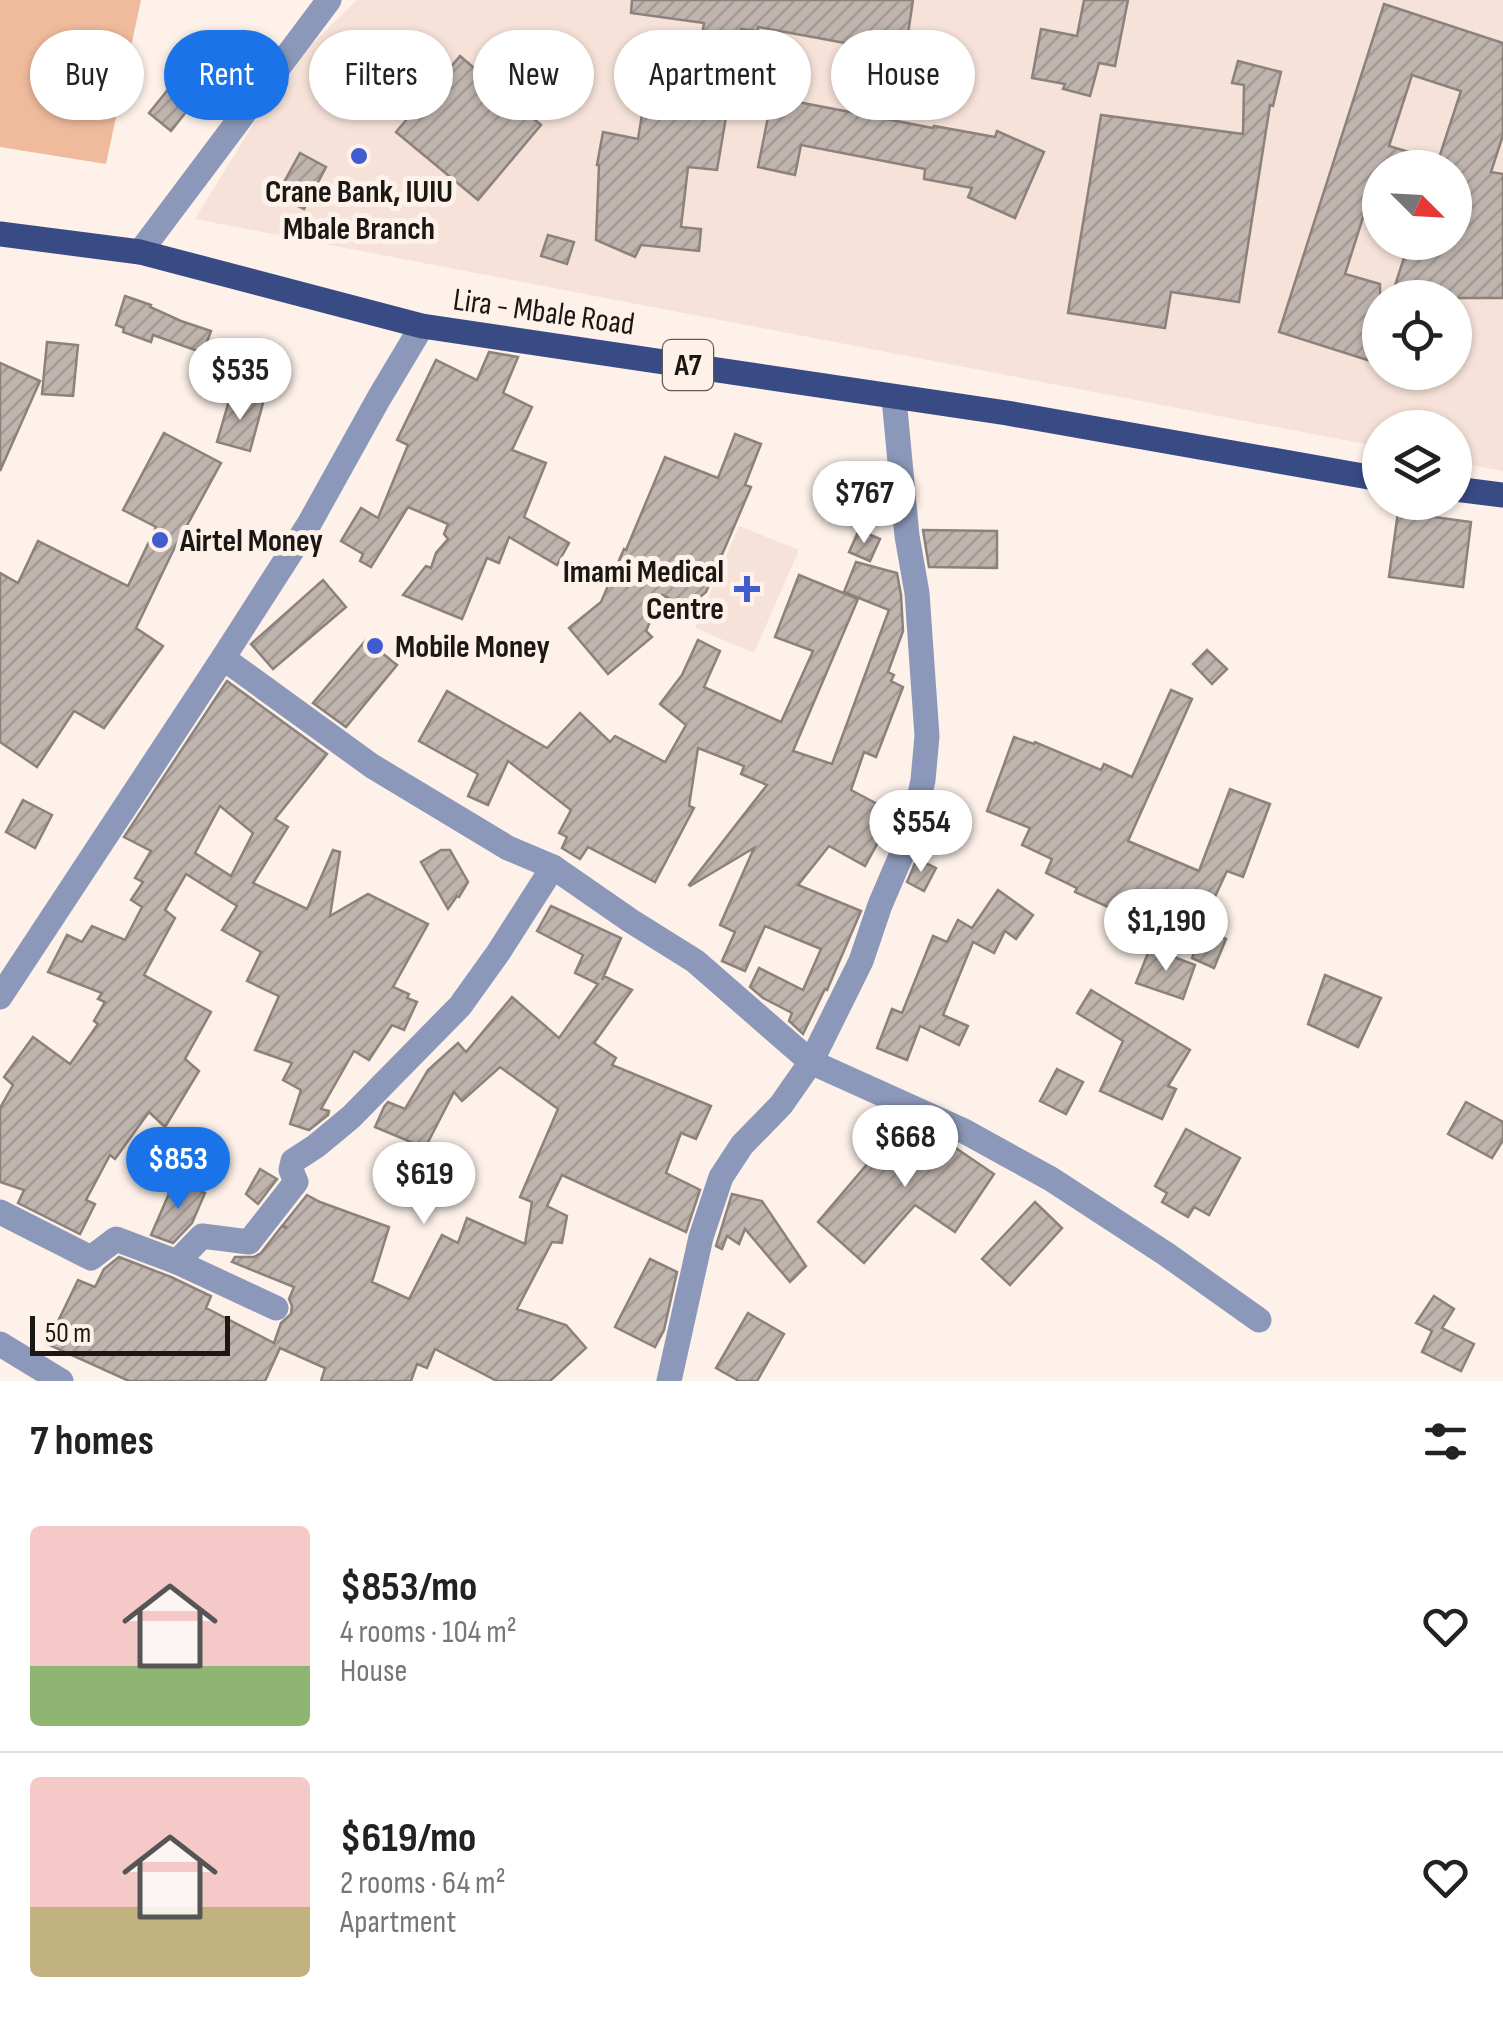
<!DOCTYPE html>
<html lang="en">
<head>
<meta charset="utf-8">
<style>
  body { margin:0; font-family:"Sofia Sans Condensed",sans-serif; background:#f6f6f6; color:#222; height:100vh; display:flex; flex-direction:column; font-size:38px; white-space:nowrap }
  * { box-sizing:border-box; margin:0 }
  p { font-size:32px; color:#767676 }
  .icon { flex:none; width:55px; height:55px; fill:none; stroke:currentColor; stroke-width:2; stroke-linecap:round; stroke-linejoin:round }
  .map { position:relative; height:1381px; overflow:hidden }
  .side { display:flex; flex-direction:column; background:#fff; flex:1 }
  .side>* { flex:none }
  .hud { position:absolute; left:30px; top:30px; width:1000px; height:90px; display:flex; gap:20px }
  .needle { width:65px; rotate:114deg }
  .buttons { position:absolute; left:1362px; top:150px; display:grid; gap:20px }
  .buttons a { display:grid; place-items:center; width:110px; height:110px; border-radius:50%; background:#fff; box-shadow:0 2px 8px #0004; font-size:50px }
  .scale { position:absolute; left:30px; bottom:25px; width:200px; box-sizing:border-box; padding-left:10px; border:5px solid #1b1715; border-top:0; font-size:28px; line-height:35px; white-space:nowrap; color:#1b1715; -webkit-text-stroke:8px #fdf1ea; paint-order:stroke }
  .price { position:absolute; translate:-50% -85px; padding:0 22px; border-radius:35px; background:#fff; color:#222; font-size:32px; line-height:65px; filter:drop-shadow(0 2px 5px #0008) }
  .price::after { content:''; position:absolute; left:50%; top:60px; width:30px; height:22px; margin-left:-15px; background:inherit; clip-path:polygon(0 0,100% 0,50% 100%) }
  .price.current { background:#1a73e8; color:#fff }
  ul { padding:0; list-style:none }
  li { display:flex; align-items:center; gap:30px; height:250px; padding:0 30px }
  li+li { border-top:2px solid #e0e0e0 }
  li span { display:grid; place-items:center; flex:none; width:280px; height:200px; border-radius:10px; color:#555 }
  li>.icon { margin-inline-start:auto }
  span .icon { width:120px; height:120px; fill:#fffc; stroke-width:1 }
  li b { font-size:42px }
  h2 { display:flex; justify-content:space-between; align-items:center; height:120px; padding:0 30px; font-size:42px }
  .chip { padding:0 35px; border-radius:45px; background:#fff; box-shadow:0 2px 8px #0004; font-size:35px; line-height:90px }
  .chip.current { background:#1a73e8; color:#fff }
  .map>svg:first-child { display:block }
  .built { fill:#f6e2d8; fill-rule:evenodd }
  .pitch { fill:#f0ba9c }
  .building { fill:url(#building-hatch); stroke:#8c827c; stroke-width:2.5; fill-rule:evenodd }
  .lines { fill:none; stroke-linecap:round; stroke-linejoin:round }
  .minor { stroke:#8b98b9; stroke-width:25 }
  .major { stroke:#394b84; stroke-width:25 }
  .poi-dot { fill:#405cce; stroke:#fdf1ea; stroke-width:4 }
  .labels { text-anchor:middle; stroke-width:10; stroke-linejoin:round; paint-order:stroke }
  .shield { fill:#fdf1ea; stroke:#5f5855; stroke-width:2.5 }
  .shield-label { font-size:30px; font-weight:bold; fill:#1b1715 }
  .poi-label { font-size:32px; font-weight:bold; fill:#1b1715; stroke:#fdf1ea; text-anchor:start }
  .street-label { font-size:32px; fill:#1b1715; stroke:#fdf1ea }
</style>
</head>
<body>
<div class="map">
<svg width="1503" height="1381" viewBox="0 0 1503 1381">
  <defs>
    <pattern id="building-hatch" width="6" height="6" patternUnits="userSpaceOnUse" patternTransform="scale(2.5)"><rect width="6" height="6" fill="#bfb4ae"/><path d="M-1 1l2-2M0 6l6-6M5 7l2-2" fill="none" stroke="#a49a95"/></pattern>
  </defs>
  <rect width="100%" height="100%" fill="#fdf1ea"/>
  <g class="built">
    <path d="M357,0H1503V471L1455,462V428H1380V447L195,219L289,66ZM1380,168H1455V242H1380ZM1380,298H1455V372H1380Z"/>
    <path d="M739,526L799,550L754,653L695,628Z"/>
  </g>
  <path class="pitch" d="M0,0H141L106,164L0,147Z"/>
  <g class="building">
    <path d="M632,0H913L905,54L758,27V31L741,29L717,170L688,167L681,227L701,229L699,251L641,245L635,257L596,240L599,165H597L603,132L638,139L649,72L695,79L704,23L631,13Z"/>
    <path d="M1084,0H1128L1115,66L1099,63L1090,96L1063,89L1065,84L1032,78L1041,29L1077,36Z"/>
    <path d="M1384,4L1503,43V135L1491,172L1503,174V298H1391L1409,242H1455V168H1380V191L1372,189L1345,274L1380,284V364L1279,332ZM1412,75L1461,91L1438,161L1389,146Z"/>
    <path d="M460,56L541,125L478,200L396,132Z"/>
    <path d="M1238,61L1281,72L1273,106L1270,105L1239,302L1171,292L1165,328L1068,313L1101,115L1243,134L1244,85L1232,83Z"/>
    <path d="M179,76L201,93L171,131L149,113Z"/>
    <path d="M772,97L933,128L934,126L995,137L997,131L1044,152L1015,218L968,197L972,188L924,179L925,169L801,145L795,175L758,167Z"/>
    <path d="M300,153L326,167L304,209L277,195Z"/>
    <path d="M548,235L574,242L567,264L541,256Z"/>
    <path d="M125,296L151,305L150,307L181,321L211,331L203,353L153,335L151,342L123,332L124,328L116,325Z"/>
    <path d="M47,342L78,345L73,396L42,394Z"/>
    <path d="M489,352L518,357L503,393L532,407L512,450L546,463L524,517L569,543L557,565L509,537L499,563L487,558L462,619L403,595L426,566L431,568L436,553L448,539L444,534L448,524L408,507L371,567L360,561L363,554L341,541L361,508L378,518L408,445L397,440L436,360L477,380Z"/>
    <path d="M0,363L40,381L0,471Z"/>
    <path d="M231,394L263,403L250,451L217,442Z"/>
    <path d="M164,433L221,463L172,553L136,628L163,646L104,728L74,711L37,767L0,742V573L18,583L38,541L128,586L156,527L123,510Z"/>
    <path d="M735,434L761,444L745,485L751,487L706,592L688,607L662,595L646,631L652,637L608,674L569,628L601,602L624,549L626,550L665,457L718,478Z"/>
    <path d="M1398,512L1471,522L1463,587L1389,577Z"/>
    <path d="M859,530L880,539L870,561L849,552Z"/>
    <path d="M923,530L997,531V568L929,567Z"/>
    <path d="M856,562L897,573L901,595L903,631L888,672L894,675L891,681L903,687L876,757L864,752L851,790L894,813L865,866L829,846L798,885L861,911L827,990L825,989L803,1034L789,1021L792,1013L763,998L750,987L759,968L803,990L821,949L765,926L745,971L722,961L735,932L720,925L754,848L690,886L689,885L767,785L741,774L744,766L698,748L689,806L694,808L655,882L588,847L580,859L562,848L567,837L559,833L571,810L508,761L488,805L468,796L478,774L419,741L447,691L547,748L580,713L610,742L615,736L665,762L686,725L660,704L682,675L698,640L720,651L704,687L781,722L813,651L775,637L799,575L858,599L793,751L832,764L889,610L844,592Z"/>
    <path d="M323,580L346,607L273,669L251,644Z"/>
    <path d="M366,640L397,665L346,727L313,703Z"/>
    <path d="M1207,650L1227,669L1212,684L1193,664Z"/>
    <path d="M227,681L327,754L275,819L288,827L253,883L307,909L333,850L340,852L330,916L368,894L428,924L393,987L409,994L407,998L417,1002L404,1030L392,1025L369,1060L354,1051L321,1109L329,1111L328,1115L309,1130L290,1124L301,1090L283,1080L292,1063L255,1050L279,996L247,981L261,952L222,930L237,906L186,874L165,910L175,918L144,975L211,1012L185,1059L199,1071L165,1127L149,1112L115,1159L110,1155L86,1200L95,1204L80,1234L18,1203L24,1190L0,1182V1108L13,1085L4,1077L33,1037L70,1064L98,1024L94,1021L105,1002L98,999L102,993L48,972L67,935L82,942L92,926L125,940L142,907L131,900L143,882L135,878L151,851L124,837ZM220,806L253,833L231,876L195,853Z"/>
    <path d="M1171,690L1192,699L1128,841L1199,871L1230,789L1270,804L1243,877L1227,871L1201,926L1128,892L1119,912L1075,892L1077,888L1046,873L1052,859L1022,845L1030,828L987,811L1014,737L1034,744L1035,742L1101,770L1104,764L1132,777Z"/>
    <path d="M23,800L52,815L35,848L6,832Z"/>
    <path d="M441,850H450L468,882L459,897L457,896L448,909L421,862Z"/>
    <path d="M917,859L936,868L924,891L907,882Z"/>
    <path d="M998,890L1033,915L1016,939L1005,931L994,953L973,942L943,1015L968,1026L959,1045L920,1026L907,1060L877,1048L892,1009L902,1013L933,936L947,942L958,920L972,928Z"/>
    <path d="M551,906L621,938L602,980L604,976L632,990L594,1043L616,1058L612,1065L711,1106L696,1139L681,1133L666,1173L700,1190L686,1232L562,1175L547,1206L567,1216L562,1243L552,1242L517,1309L566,1325L586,1348L550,1381H497L435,1349L427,1368L417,1364L411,1381H321L325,1368L280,1348L265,1381H129L47,1344L78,1280L95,1287L104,1269L119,1257L171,1277L211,1296L206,1308L274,1343L281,1323L291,1314L292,1306L289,1299L294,1287L232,1262L235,1257H254L261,1253L282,1226L287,1228L283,1225L307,1195L320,1202L389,1227L372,1282L409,1299L442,1235L458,1243L467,1218L525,1244L532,1202L520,1197L558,1109L500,1067L462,1101L454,1092L425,1148L375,1127L384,1107L388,1102L405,1109L428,1070L458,1043L466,1052L512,997L559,1038L598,984L575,973L583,955L537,931Z"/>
    <path d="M1204,930L1226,939L1214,968L1192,958Z"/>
    <path d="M1150,948L1195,965L1183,999L1136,983Z"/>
    <path d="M1325,975L1381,998L1358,1047L1308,1024Z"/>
    <path d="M1091,990L1190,1050L1168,1086L1176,1089L1162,1119L1100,1091L1123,1041L1077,1013Z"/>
    <path d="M1057,1069L1083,1082L1066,1114L1040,1101Z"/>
    <path d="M1466,1102L1503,1122V1140L1492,1158L1448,1134Z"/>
    <path d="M903,1122L944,1140L994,1174L955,1232L915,1205L864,1263L818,1222Z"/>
    <path d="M1186,1129L1240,1158L1209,1215L1194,1207L1188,1217L1162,1202L1167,1193L1155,1186Z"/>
    <path d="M260,1169L277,1179L258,1204L246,1194Z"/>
    <path d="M175,1180L205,1193L192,1223L173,1243L151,1235Z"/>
    <path d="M732,1194L762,1201L806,1266L790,1282L745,1229L739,1244L727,1236L722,1249L716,1246Z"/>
    <path d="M1035,1202L1062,1228L1010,1285L982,1259Z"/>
    <path d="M650,1259L677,1272L664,1330L655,1347L615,1327Z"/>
    <path d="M1434,1296L1454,1309L1442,1328L1474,1344L1461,1371L1422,1352L1432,1331L1416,1323Z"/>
    <path d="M748,1313L784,1334L757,1381H739L716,1368Z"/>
  </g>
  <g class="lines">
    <g class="minor">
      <path d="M140,252L329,0"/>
      <path d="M223,658L372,766L508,848L553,867L631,921L695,961L811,1062L964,1131L1051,1179L1166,1254L1259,1320"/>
      <path d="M0,997L223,658L309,524L379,398L422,326"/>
      <path d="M0,1212L91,1258L116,1239L177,1262L276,1308"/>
      <path d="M177,1262L202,1236L249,1242L296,1182L291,1170L293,1161L316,1146L351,1117L460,1006L498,953L553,867"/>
      <path d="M0,1344L61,1381"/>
      <path d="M669,1381L701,1237L721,1177L742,1145L781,1105L811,1062L861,961L880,905L913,828L923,780L927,736L917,593L907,536L894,398"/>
    </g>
    <g class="major">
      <path d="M0,234L140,252L422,326L1007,413L1380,479"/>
      <path d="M1455,489L1503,495"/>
    </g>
  </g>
  <g class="poi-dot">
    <circle cx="359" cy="156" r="10"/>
    <circle cx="160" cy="540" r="10"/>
    <path d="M742 574h10v10h10v10h-10v10h-10v-10h-10v-10h10z"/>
    <circle cx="375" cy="646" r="10"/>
  </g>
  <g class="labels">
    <rect class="shield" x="663" y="340" width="50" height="50" rx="8"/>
    <g class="shield-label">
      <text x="688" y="375">A7</text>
    </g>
    <g class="poi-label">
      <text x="359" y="202" text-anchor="middle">Crane Bank, IUIU<tspan x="359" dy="37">Mbale Branch</tspan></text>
      <text x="180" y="551">Airtel Money</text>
      <text x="724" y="582" text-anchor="end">Imami Medical<tspan x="724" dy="37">Centre</tspan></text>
      <text x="395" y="657">Mobile Money</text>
    </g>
    <g class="street-label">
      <text transform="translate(544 311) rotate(8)" y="11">Lira - Mbale Road</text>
    </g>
  </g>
</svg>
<div class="buttons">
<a><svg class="needle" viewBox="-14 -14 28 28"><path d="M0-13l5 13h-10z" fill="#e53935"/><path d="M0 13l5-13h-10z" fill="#767676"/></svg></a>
<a><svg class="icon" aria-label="locate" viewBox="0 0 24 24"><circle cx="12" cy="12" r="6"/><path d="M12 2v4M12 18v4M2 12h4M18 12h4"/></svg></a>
<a><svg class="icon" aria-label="layers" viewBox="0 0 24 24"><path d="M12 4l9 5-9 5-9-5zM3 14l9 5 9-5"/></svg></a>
</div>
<div class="scale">50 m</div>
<b class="price" style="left:240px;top:423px">$535</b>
<b class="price" style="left:864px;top:546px">$767</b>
<b class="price" style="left:921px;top:875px">$554</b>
<b class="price" style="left:1166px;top:974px">$1,190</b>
<b class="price" style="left:905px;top:1190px">$668</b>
<b class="price current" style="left:178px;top:1212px">$853</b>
<b class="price" style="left:424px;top:1227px">$619</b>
<div class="hud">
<a class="chip">Buy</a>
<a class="chip current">Rent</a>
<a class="chip">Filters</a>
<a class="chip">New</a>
<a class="chip">Apartment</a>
<a class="chip">House</a>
</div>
</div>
<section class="side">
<h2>7 homes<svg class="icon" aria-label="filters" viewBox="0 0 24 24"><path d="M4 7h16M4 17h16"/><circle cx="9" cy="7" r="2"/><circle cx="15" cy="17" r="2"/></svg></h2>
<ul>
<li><span style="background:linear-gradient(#f6c9c9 70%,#8fb573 0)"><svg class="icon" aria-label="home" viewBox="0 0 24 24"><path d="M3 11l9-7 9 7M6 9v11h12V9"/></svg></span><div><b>$853/mo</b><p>4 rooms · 104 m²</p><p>House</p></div><svg class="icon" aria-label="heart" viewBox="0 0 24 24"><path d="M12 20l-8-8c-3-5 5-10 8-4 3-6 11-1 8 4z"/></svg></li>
<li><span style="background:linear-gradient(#f6c9c9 65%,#c2b280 0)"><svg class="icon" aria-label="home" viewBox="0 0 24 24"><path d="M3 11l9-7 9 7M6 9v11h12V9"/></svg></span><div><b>$619/mo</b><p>2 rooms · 64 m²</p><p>Apartment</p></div><svg class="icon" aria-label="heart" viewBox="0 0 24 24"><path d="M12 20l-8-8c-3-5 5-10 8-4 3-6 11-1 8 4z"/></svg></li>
</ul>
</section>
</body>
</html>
